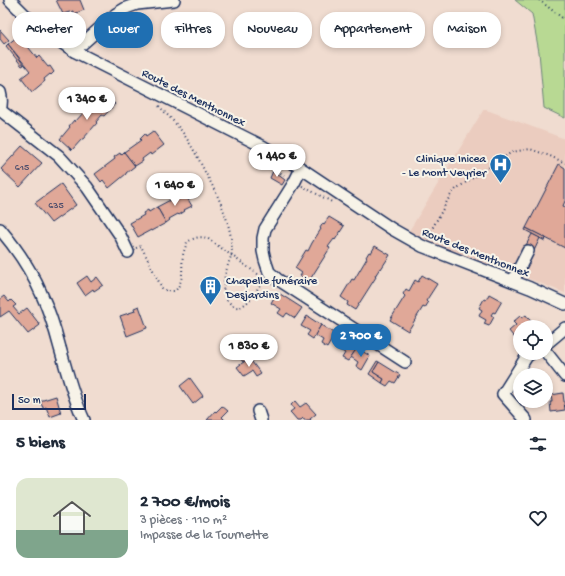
<!DOCTYPE html>
<html lang="fr">
<head>
<meta charset="utf-8">
<style>
  body { margin:0; font-family:"Gochi Hand",sans-serif; background:#f2f2f3; color:#1f2937; height:100vh; display:flex; flex-direction:column; font-size:15px; white-space:nowrap }
  * { box-sizing:border-box; margin:0 }
  p { font-size:13px; color:#747a83 }
  .icon { flex:none; width:22px; height:22px; fill:none; stroke:currentColor; stroke-width:2; stroke-linecap:round; stroke-linejoin:round }
  .map { position:relative; height:420px; overflow:hidden }
  .side { display:flex; flex-direction:column; background:#fff; flex:1 }
  .side>* { flex:none }
  .top-card { position:absolute; left:12px; top:12px; width:541px; height:36px; display:flex; gap:8px }
  .buttons { position:absolute; left:513px; top:320px; display:grid; gap:8px }
  .buttons a { display:grid; place-items:center; width:40px; height:40px; border-radius:50%; background:#fff; box-shadow:0 2px 6px #0003; font-size:20px }
  .scale { position:absolute; left:12px; bottom:10px; width:74px; box-sizing:border-box; padding-left:4px; border:2px solid #1b2f5e; border-top:0; font-size:11px; line-height:14px; white-space:nowrap; color:#1b2f5e; -webkit-text-stroke:3px #f7f3e8; paint-order:stroke }
  .price { position:absolute; translate:-50% -34px; padding:0 9px; border-radius:14px; background:#fff; color:#222; font-size:13px; line-height:26px; filter:drop-shadow(0 1px 2px #0008) }
  .price::after { content:''; position:absolute; left:50%; top:24px; width:12px; height:9px; margin-left:-6px; background:inherit; clip-path:polygon(0 0,100% 0,50% 100%) }
  .price.current { background:#1f6fb2; color:#fff }
  ul { padding:0; list-style:none }
  li { display:flex; align-items:center; gap:12px; height:100px; padding:0 16px }
  li+li { border-top:1px solid #e0e1e3 }
  li span { display:grid; place-items:center; flex:none; width:112px; height:80px; border-radius:12px; color:#555 }
  li>.icon { margin-inline-start:auto }
  span .icon { width:48px; height:48px; fill:#fffc; stroke-width:1 }
  li b { font-size:17px }
  h2 { display:flex; justify-content:space-between; align-items:center; height:48px; padding:0 16px; font-size:17px }
  .tag { padding:0 14px; border-radius:16px; background:#fff; box-shadow:0 2px 6px #0003; font-size:14px; line-height:36px }
  .tag.current { background:#1f6fb2; color:#fff }
  .map>svg:first-child { display:block }
  .built { fill:#ebccbf }
  .green { fill:#b8d993; stroke:#6a8478 }
  .building { fill:#e0a898; stroke:#1b2f5e }
  .lines { fill:none; stroke-linecap:round; stroke-linejoin:round }
  .minor-casing { stroke:#1b2f5e; stroke-width:14 }
  .path { stroke:#1b2f5e; stroke-width:2; stroke-dasharray:1 3; stroke-linecap:butt }
  .minor { stroke:#f7f3e8; stroke-width:11 }
  .labels { text-anchor:middle; stroke-width:4; stroke-linejoin:round; paint-order:stroke }
  .number-label { font-size:10px; fill:#4c4d6c }
  .street-label { font-size:12px; fill:#1b2f5e; stroke:#f7f3e8 }
  .poi-label { font-size:12px; fill:#1b2f5e; stroke:#f7f3e8; text-anchor:end }
</style>
</head>
<body>
<div class="map">
<svg width="565" height="420" viewBox="0 0 565 420">
  <rect width="100%" height="100%" fill="#f0dcd0"/>
  <filter id="ink" filterUnits="userSpaceOnUse"><feTurbulence type="fractalNoise" baseFrequency=".025" numOctaves="2"/><feDisplacementMap in="SourceGraphic" scale="8" xChannelSelector="R" yChannelSelector="G"/><feConvolveMatrix kernelMatrix="1 2 1 2 8 2 1 2 1" color-interpolation-filters="sRGB"/></filter>
  <g filter="url(#ink)">
    <path class="built" d="M484,109L565,139V293L507,270L441,249L409,231Z"/>
    <path class="green" d="M515,0H565V118L544,108L539,52L532,14Z"/>
    <g class="building">
      <path d="M56,0H80L84,10L74,14L73,11L63,14Z"/>
      <path d="M0,30L9,40L4,44L0,39Z"/>
      <path d="M17,37L23,44L25,43L37,58L39,56L48,67L50,66L54,72L51,75L50,74L44,79L45,81L32,92L21,78L30,71L8,44Z"/>
      <path d="M8,44L24,65L22,66L6,46Z"/>
      <path d="M102,92L115,104L104,116L102,115L96,122L97,123L83,139H82L72,150L60,139L70,127L69,126L74,120L75,122L92,103L90,102L94,97L96,99Z"/>
      <path d="M153,131L164,145L151,155L150,153L142,159L143,161L135,166L124,152L141,140L140,139L145,134L146,136Z"/>
      <path d="M22,146L42,163L20,187L1,169Z"/>
      <path d="M124,152L135,166L126,173V174L109,188L103,180L101,182L95,174L115,159L114,157L120,153L121,155Z"/>
      <path d="M559,164L565,168V201L563,206L565,207V248L526,228Z"/>
      <path d="M273,171L285,180L282,185L270,178Z"/>
      <path d="M61,184L76,205L51,223L35,203Z"/>
      <path d="M183,191L192,206L184,210L185,211L179,215L178,214L169,219L170,220L166,223L157,207L172,199L171,198Z"/>
      <path d="M157,207L166,223L151,231V230L138,237L130,223L144,215L143,213L148,210L149,212Z"/>
      <path d="M329,217L344,226L335,240L334,239L328,247L330,248L309,281L300,276L302,273L295,268L306,250L308,251L312,243L321,229L320,228L323,223L324,224Z"/>
      <path d="M526,228L546,238L545,241L525,230Z"/>
      <path d="M532,234L540,238L533,253L524,249Z"/>
      <path d="M375,246L390,255L381,269L380,268L375,276L376,277L355,310L347,305L348,302L341,297L352,279L354,280L367,258L366,257L369,252L371,253Z"/>
      <path d="M422,275L437,284L426,301L428,303L425,308L423,307L408,331L390,320L405,296L403,294L406,289L409,291L415,280L418,282Z"/>
      <path d="M87,276L91,282L97,277L103,285L94,291L93,289L85,295L77,283Z"/>
      <path d="M277,292L302,308L295,318L287,313L284,317L278,313L281,309L271,303Z"/>
      <path d="M489,294L502,301L495,313L493,312L491,315L494,317L489,326L484,324L486,320L479,316L482,310L479,308L484,299L486,300Z"/>
      <path d="M4,296L9,302L11,300L16,305L13,307L19,314L27,308L40,325L28,334L9,311L0,317V299Z"/>
      <path d="M139,306L147,328L127,336L120,316L135,311L134,308Z"/>
      <path d="M526,315L535,327H520V339L517,341L509,331L516,325L513,322L520,316L522,318Z"/>
      <path d="M307,316L321,325L313,339L307,335L310,331L301,326Z"/>
      <path d="M321,325L335,334L327,348L321,344L323,340L315,335Z"/>
      <path d="M343,339L357,348L348,361L342,358L345,353L336,348Z"/>
      <path d="M357,348L370,356L362,370L356,366L358,362L351,357Z"/>
      <path d="M247,354L249,358L243,362L240,358Z"/>
      <path d="M249,358L261,374L256,377L252,371L244,376L237,367Z"/>
      <path d="M377,361L379,362L373,372L384,379L382,383L369,374Z"/>
      <path d="M379,362L400,375L395,383L391,381L387,386L382,383L384,379L373,372Z"/>
      <path d="M190,378L203,396L193,404L180,386Z"/>
      <path d="M563,393L565,410L551,412L550,402H552L551,395Z"/>
      <path d="M56,396L61,413L50,417L46,407L43,408L40,401Z"/>
      <path d="M295,401L300,407L306,403L316,414L310,419L311,420H304L303,418L301,420H297L292,414L290,412L294,409L291,405Z"/>
      <path d="M222,406L228,411L222,417L225,420H207L215,411L216,412Z"/>
    </g>
    <g class="lines">
      <defs>
        <g id="minor">
          <path d="M10,0L25,15L44,31L74,51L264,147L296,165L392,229L422,246L530,288L565,304"/>
          <path d="M74,51L116,14L126,8L137,4L174,0"/>
          <path d="M0,92C2,99 2,104 0,110"/>
          <path d="M0,110L59,156L87,187L120,235L128,252"/>
          <path d="M301,169L294,183L265,229L263,238V251L265,260L269,272L277,279L405,362"/>
          <path d="M0,229C16,248 31,270 41,293C49,310 55,329 60,348C67,372 73,397 84,420"/>
          <path d="M513,281L528,251"/>
          <path d="M546,344L565,328"/>
          <path d="M546,352L565,376"/>
          <path d="M258,411L261,420"/>
          <path d="M526,420L503,394L527,356L532,353"/>
        </g>
      </defs>
      <use href="#minor" class="minor-casing"/>
      <g class="path">
        <path d="M539,0L565,20"/>
        <path d="M159,106C167,115 176,123 183,133C191,145 198,157 204,170C216,192 227,213 231,238C231,244 233,250 231,256C227,269 216,294 231,304C233,305 234,306 236,307C247,309 259,287 263,279"/>
        <path d="M258,156L286,177"/>
        <path d="M302,186L332,202"/>
        <path d="M427,238L450,196L456,189L512,152L530,149L550,156L565,163"/>
        <path d="M136,248L141,246L162,288L167,291H175C185,280 181,268 183,255C184,250 186,246 187,242C194,238 199,236 207,238L259,275"/>
      </g>
      <use href="#minor" class="minor"/>
    </g>
  </g>
  <defs>
    <symbol id="hospital-pin" viewBox="-11 -11 22 30"><path d="M0 17L-7.5 6A9.5 9.5 0 1 1 7.5 6Z" fill="#1f6fb2" stroke="#f7f3e8"/><path d="M-5-5h3v3.5h4V-5h3V5h-3V1.5h-4V5h-3Z" fill="#fff"/></symbol>
    <symbol id="building-pin" viewBox="-11 -11 22 30"><path d="M0 17L-7.5 6A9.5 9.5 0 1 1 7.5 6Z" fill="#1f6fb2" stroke="#f7f3e8"/><path d="M-4-6H4V6H1V3H-1V6H-4ZM-2.5-4.3h1.7v1.8h-1.7ZM.8-4.3h1.7v1.8H.8ZM-2.5-1h1.7V.8h-1.7ZM.8-1h1.7V.8H.8Z" fill="#fff"/></symbol>
  </defs>
  <g fill-rule="evenodd">
    <use href="#hospital-pin" x="488" y="152" width="25" height="34"/>
    <use href="#building-pin" x="198" y="274" width="25" height="34"/>
  </g>
  <g class="labels">
    <g class="number-label">
      <text x="22" y="170">615</text>
      <text x="56" y="208">635</text>
    </g>
    <g class="street-label">
      <text transform="translate(194 97) rotate(27)" y="4">Route des Menthonnex</text>
      <text transform="translate(476 252) rotate(22)" y="4">Route des Menthonnex</text>
    </g>
    <g class="poi-label">
      <text x="486" y="162">Clinique Inicea<tspan x="486" dy="14">- Le Mont Veyrier</tspan></text>
      <text x="226" y="284" text-anchor="start">Chapelle funéraire<tspan x="226" dy="14">Desjardins</tspan></text>
    </g>
  </g>
</svg>
<div class="buttons">
<a><svg class="icon" aria-label="locate" viewBox="0 0 24 24"><circle cx="12" cy="12" r="6"/><path d="M12 2v4M12 18v4M2 12h4M18 12h4"/></svg></a>
<a><svg class="icon" aria-label="layers" viewBox="0 0 24 24"><path d="M12 4l9 5-9 5-9-5zM3 14l9 5 9-5"/></svg></a>
</div>
<div class="scale">50 m</div>
<b class="price" style="left:87px;top:121px">1 340 €</b>
<b class="price" style="left:277px;top:178px">1 440 €</b>
<b class="price" style="left:175px;top:207px">1 640 €</b>
<b class="price current" style="left:361px;top:358px">2 700 €</b>
<b class="price" style="left:249px;top:368px">1 830 €</b>
<div class="top-card">
<a class="tag">Acheter</a>
<a class="tag current">Louer</a>
<a class="tag">Filtres</a>
<a class="tag">Nouveau</a>
<a class="tag">Appartement</a>
<a class="tag">Maison</a>
</div>
</div>
<section class="side">
<h2>5 biens<svg class="icon" aria-label="filters" viewBox="0 0 24 24"><path d="M4 7h16M4 17h16"/><circle cx="9" cy="7" r="2"/><circle cx="15" cy="17" r="2"/></svg></h2>
<ul>
<li><span style="background:linear-gradient(#dfe7d0 65%,#7fa58c 0)"><svg class="icon" aria-label="home" viewBox="0 0 24 24"><path d="M3 11l9-7 9 7M6 9v11h12V9"/></svg></span><div><b>2 700 €/mois</b><p>3 pièces · 110 m²</p><p>Impasse de la Tournette</p></div><svg class="icon" aria-label="heart" viewBox="0 0 24 24"><path d="M12 20l-8-8c-3-5 5-10 8-4 3-6 11-1 8 4z"/></svg></li>
</ul>
</section>
</body>
</html>
